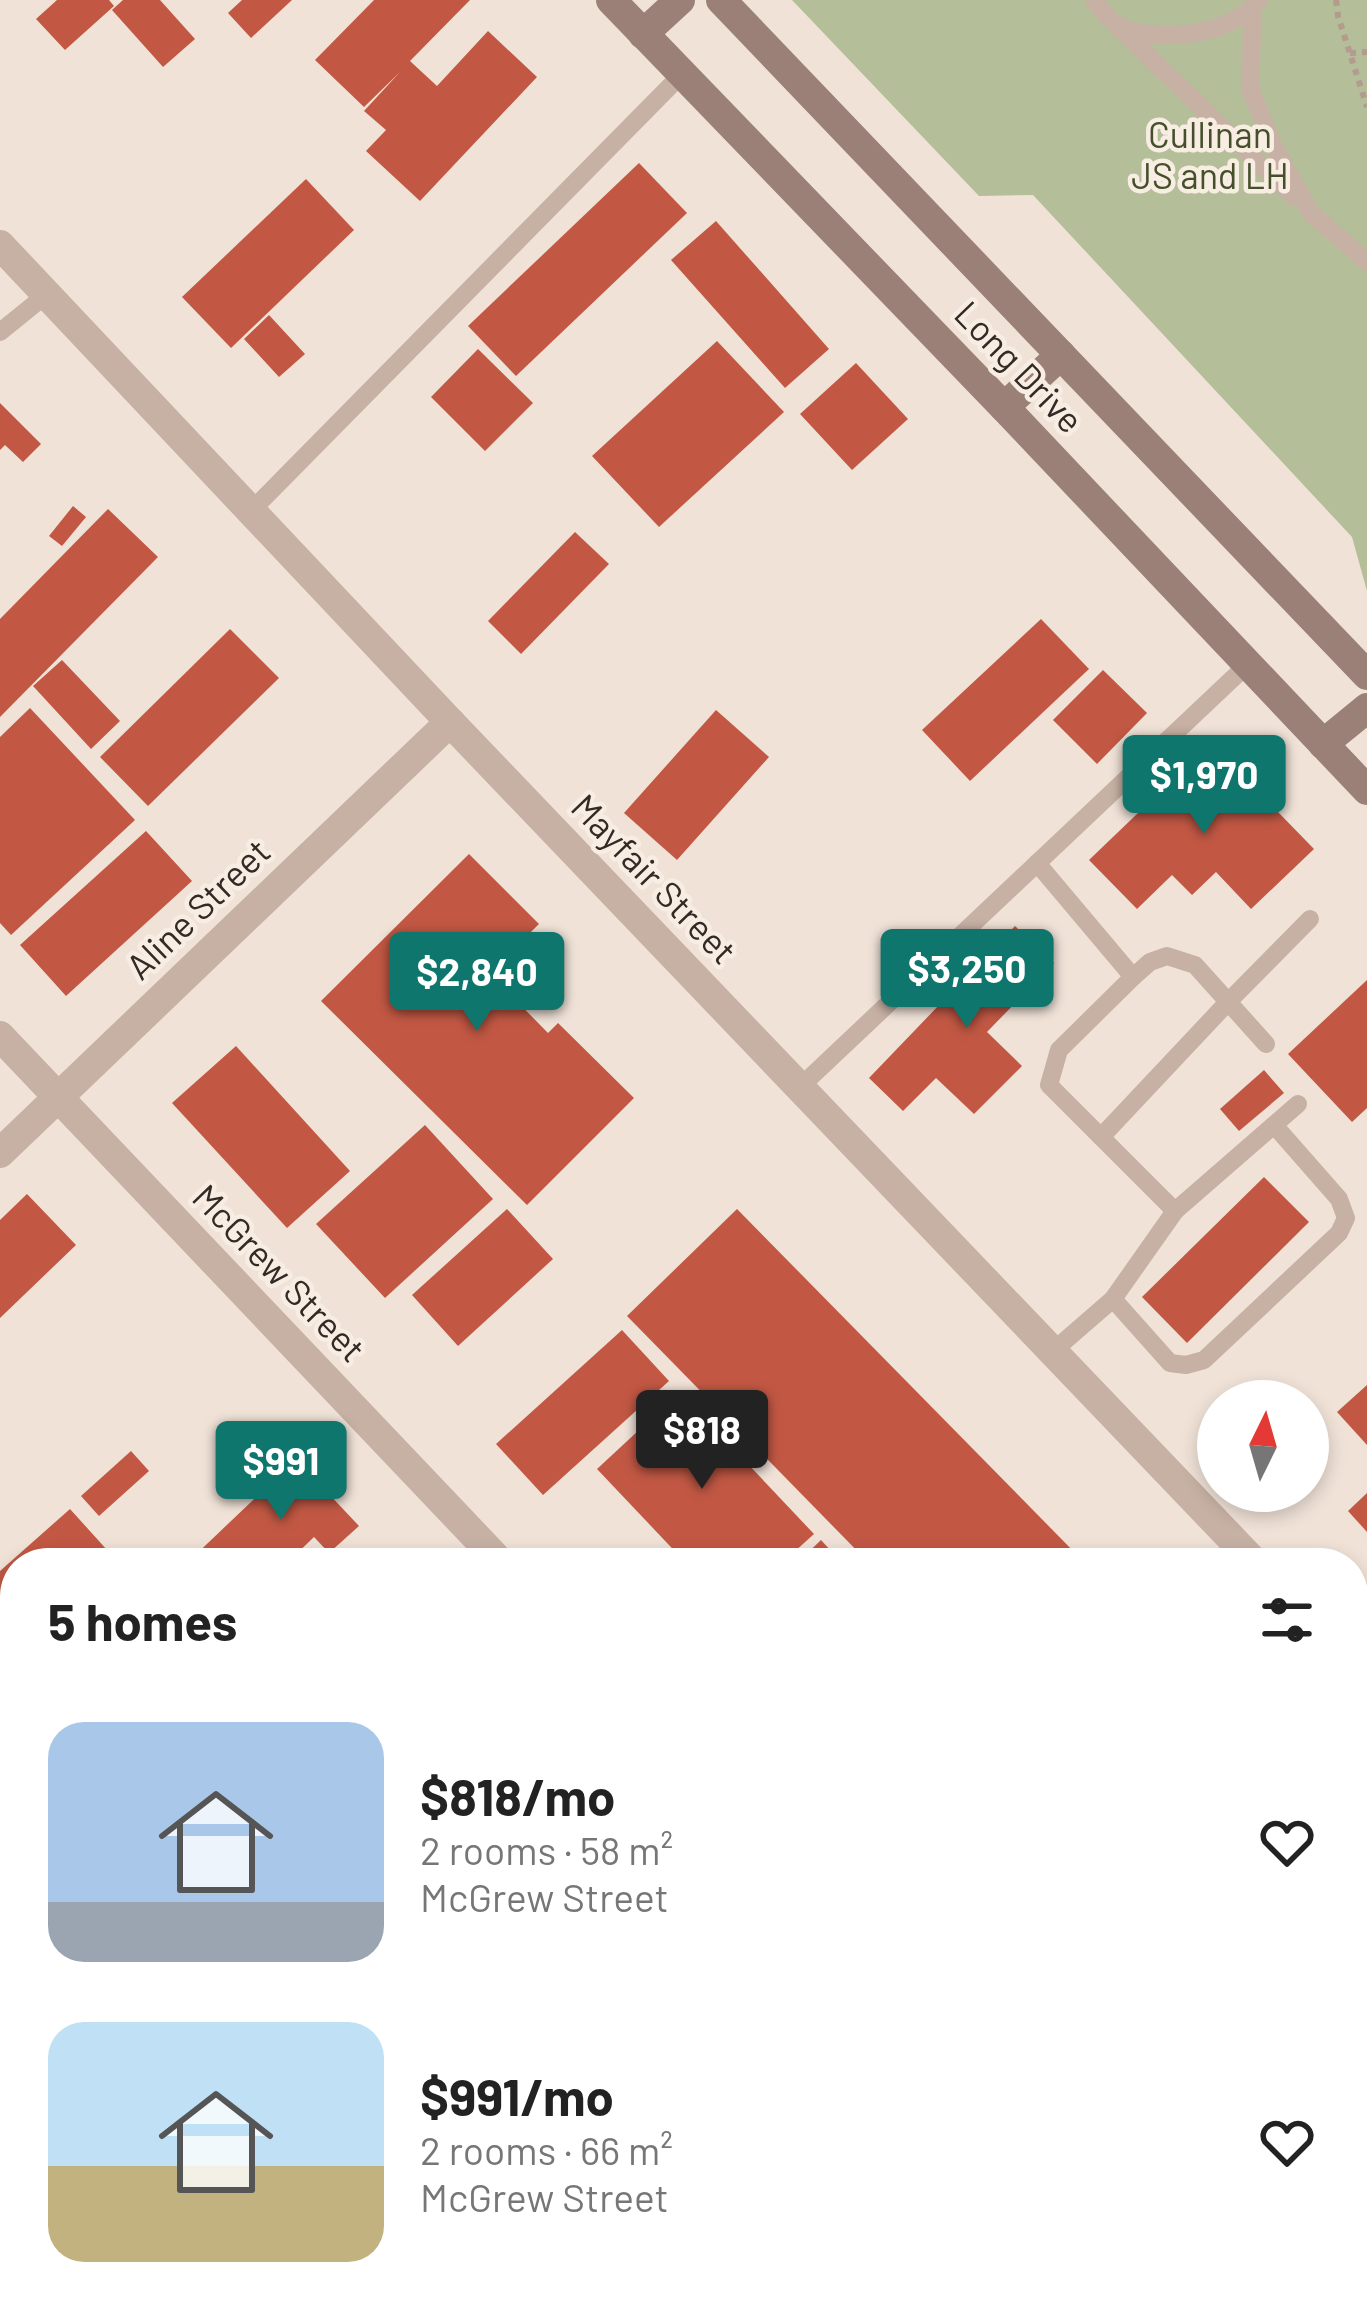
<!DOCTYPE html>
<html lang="en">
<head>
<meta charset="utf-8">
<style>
  body { margin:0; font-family:Barlow,sans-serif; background:#f2f2f2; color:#222; height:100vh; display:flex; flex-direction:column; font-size:45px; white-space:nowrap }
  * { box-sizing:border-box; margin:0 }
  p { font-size:39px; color:#767676 }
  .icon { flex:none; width:66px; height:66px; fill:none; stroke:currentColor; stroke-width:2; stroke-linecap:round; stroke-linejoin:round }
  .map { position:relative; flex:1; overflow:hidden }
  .side { position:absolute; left:0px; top:1548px; width:1368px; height:771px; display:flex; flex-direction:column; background:#fff; border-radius:48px 48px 0 0; box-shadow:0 6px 18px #0003 }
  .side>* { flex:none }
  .needle { width:78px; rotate:5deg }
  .tools { position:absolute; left:1197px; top:1380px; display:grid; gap:24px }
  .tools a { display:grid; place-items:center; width:132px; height:132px; border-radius:50%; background:#fff; box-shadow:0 6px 18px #0003; font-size:60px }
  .price { position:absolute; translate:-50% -102px; padding:0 27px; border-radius:12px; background:#0f766e; color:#fff; font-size:39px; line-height:78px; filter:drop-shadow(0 3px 6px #0008) }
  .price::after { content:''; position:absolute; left:50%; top:72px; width:36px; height:27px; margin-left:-18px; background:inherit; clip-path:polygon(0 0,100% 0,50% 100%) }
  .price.active { background:#222; color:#fff }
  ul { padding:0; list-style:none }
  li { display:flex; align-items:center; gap:36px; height:300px; padding:0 48px }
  li span { display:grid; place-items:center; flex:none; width:336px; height:240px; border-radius:36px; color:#555 }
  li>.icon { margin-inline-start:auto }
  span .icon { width:144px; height:144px; fill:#fffc; stroke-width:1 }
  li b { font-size:51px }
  h2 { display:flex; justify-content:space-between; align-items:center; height:144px; padding:0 48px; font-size:51px }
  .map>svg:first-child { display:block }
  .green { fill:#b4be98 }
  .building { fill:#c25844 }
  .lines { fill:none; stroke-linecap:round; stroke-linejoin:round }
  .path { stroke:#b39b8f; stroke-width:6; stroke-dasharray:6 6; stroke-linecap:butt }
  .lane { stroke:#c7b1a4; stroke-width:18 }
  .street { stroke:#c7b1a4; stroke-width:30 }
  .secondary { stroke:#9a8076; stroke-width:30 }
  .labels { text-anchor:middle; stroke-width:9; stroke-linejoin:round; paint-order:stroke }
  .park-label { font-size:36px; fill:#45502a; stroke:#f8ede3 }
  .street-label { font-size:36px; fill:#332925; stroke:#f8ede3 }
</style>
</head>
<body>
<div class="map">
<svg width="1367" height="2318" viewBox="0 0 1367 2318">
  <rect width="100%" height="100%" fill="#f0e2d7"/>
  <path class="green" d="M792,0H1367V591L1352,537L1033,195L979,196Z"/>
  <g class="building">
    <path d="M57,0H109L114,6L65,50L36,19Z"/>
    <path d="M123,0H160L195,39L163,67L112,10Z"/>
    <path d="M242,0H292L251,38L228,13Z"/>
    <path d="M374,0H470L410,61L437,86L488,31L537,77L420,201L366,151L386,130L364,111L400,72L364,107L315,60Z"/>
    <path d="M639,163L687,213L516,376L468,326Z"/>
    <path d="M306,179L354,230L231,348L182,297Z"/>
    <path d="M716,221L829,349L785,388L671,260Z"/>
    <path d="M269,315L305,354L279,377L244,339Z"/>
    <path d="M717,341L784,412L659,527L592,456Z"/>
    <path d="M478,349L533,403L485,451L431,397Z"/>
    <path d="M856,363L908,419L852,470L800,414Z"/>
    <path d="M0,403L41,444L23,462L5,445L0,450Z"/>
    <path d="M73,506L86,517L62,546L49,536Z"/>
    <path d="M108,509L158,557L0,717V619Z"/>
    <path d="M575,532L609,564L521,654L488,621Z"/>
    <path d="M1041,619L1089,669L970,781L922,730Z"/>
    <path d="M230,629L279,678L148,806L100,757Z"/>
    <path d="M62,660L120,721L91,749L33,686Z"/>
    <path d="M1103,670L1147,713L1097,764L1053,720Z"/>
    <path d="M30,708L135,820L11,935L0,923V737Z"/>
    <path d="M716,710L769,757L677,860L624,813Z"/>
    <path d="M1211,743L1314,849L1251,909L1216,872L1192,895L1172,875L1137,909L1089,860Z"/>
    <path d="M146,831L192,881L66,996L20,945Z"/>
    <path d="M469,854L539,924L489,973L548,1033L558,1023L634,1098L527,1205L321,1001Z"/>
    <path d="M1015,926L1054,963L987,1032L1022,1066L974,1114L936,1078L903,1111L869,1078Z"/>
    <path d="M1367,980V1108L1352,1122L1288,1054Z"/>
    <path d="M236,1046L350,1171L287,1228L172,1103Z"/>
    <path d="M1264,1070L1284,1093L1239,1131L1220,1109Z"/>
    <path d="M425,1125L493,1199L385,1298L316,1224Z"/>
    <path d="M1264,1177L1309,1222L1187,1343L1142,1297Z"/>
    <path d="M27,1194L76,1245L0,1318V1220Z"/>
    <path d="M507,1209L553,1259L458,1346L412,1295Z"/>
    <path d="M737,1209L1085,1563H869L627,1316Z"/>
    <path d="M622,1330L669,1381L543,1495L496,1444Z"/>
    <path d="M1367,1385V1445L1337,1412Z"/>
    <path d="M680,1392L814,1534L782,1563H686L597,1469Z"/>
    <path d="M131,1451L149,1471L99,1516L81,1496Z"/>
    <path d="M296,1459L359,1526L329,1553L314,1537L287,1563H187Z"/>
    <path d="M1367,1493V1532L1348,1511Z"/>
    <path d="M70,1509L117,1561L115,1563H15V1652L0,1665V1571Z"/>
    <path d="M821,1540L842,1563H797Z"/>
    <path d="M1353,1809L1367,1824V1877L1353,1890Z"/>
    <path d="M1367,1899V1992L1353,2005V1912Z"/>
    <path d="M1367,2019V2068L1353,2055V2034Z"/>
    <path d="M15,2020V2131L7,2123L0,2130V2036Z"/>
    <path d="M1367,2129V2226L1353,2240V2142Z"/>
    <path d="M1367,2246V2318H1327L1314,2304H1353V2259Z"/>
    <path d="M1031,2304H1082L1068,2318H1045Z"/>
  </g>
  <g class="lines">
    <g class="path">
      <path d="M1336,0L1338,16L1367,107"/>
      <path d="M1350,53L1367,52"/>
    </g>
    <g class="lane">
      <path d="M1094,0C1102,9 1110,23 1121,27C1162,44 1230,35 1259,0"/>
      <path d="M1253,7L1250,88L1273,145L1310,212L1367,262"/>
      <path d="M1117,26L1294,197"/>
      <path d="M0,332L47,294"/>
      <path d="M251,511L682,74"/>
      <path d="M1037,863L1133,977L1059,1050L1049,1085L1175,1211L1298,1104"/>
      <path d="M1133,977L1150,962L1167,956L1195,965L1266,1044"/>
      <path d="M800,1087L1248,664"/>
      <path d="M1101,1137L1228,1002L1310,919"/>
      <path d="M1113,1299L1170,1363L1186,1365L1204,1360L1339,1233L1346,1218L1339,1199L1274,1125"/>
      <path d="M1052,1352L1113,1299L1175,1211"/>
    </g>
    <g class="street">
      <path d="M0,245L450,722L1255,1563"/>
      <path d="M0,1036L501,1563"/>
      <path d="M0,1153L450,722"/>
      <path d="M1353,1666L1367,1680"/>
      <path d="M0,1792L15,1808"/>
      <path d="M0,2296L15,2298"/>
      <path d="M84,2304L239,2318"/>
      <path d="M487,2304L500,2318"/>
      <path d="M1205,2304L1218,2318"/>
    </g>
    <g class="secondary">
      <path d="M611,0L1004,407L1367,790"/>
      <path d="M721,0L1367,675"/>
      <path d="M643,34L680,0"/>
      <path d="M1004,407L1061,355"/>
      <path d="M1323,744L1367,708"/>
    </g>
  </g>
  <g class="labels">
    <g class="park-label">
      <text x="1210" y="148">Cullinan<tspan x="1210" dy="41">JS and LH</tspan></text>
    </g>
    <g class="street-label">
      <text transform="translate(1019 367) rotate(46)" y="13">Long Drive</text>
      <text transform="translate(654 879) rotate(46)" y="13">Mayfair Street</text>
      <text transform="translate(198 909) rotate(-44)" y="13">Aline Street</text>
      <text transform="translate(279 1273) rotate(46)" y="13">McGrew Street</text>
    </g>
  </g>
</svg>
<div class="tools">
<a><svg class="needle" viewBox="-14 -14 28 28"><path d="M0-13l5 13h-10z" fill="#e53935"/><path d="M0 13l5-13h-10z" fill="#767676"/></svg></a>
</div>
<b class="price" style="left:1204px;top:837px">$1,970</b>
<b class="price" style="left:967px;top:1031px">$3,250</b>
<b class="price" style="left:477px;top:1034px">$2,840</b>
<b class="price active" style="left:702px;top:1492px">$818</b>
<b class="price" style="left:281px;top:1523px">$991</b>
<section class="side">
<h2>5 homes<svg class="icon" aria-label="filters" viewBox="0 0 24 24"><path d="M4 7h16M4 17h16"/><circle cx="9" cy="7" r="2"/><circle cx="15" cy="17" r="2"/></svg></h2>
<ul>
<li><span style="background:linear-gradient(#a9c7e8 75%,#9aa5b1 0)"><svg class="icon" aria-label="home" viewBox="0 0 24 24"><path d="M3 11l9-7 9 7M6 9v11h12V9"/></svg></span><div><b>$818/mo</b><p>2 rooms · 58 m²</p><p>McGrew Street</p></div><svg class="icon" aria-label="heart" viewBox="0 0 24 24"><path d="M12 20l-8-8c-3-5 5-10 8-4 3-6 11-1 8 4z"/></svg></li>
<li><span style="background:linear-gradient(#bfe0f5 60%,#c2b280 0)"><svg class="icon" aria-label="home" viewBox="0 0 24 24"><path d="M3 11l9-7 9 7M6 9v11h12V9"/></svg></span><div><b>$991/mo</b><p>2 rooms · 66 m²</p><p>McGrew Street</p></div><svg class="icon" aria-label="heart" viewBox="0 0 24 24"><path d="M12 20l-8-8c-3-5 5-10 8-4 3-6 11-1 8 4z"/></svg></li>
</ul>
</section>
</div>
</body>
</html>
